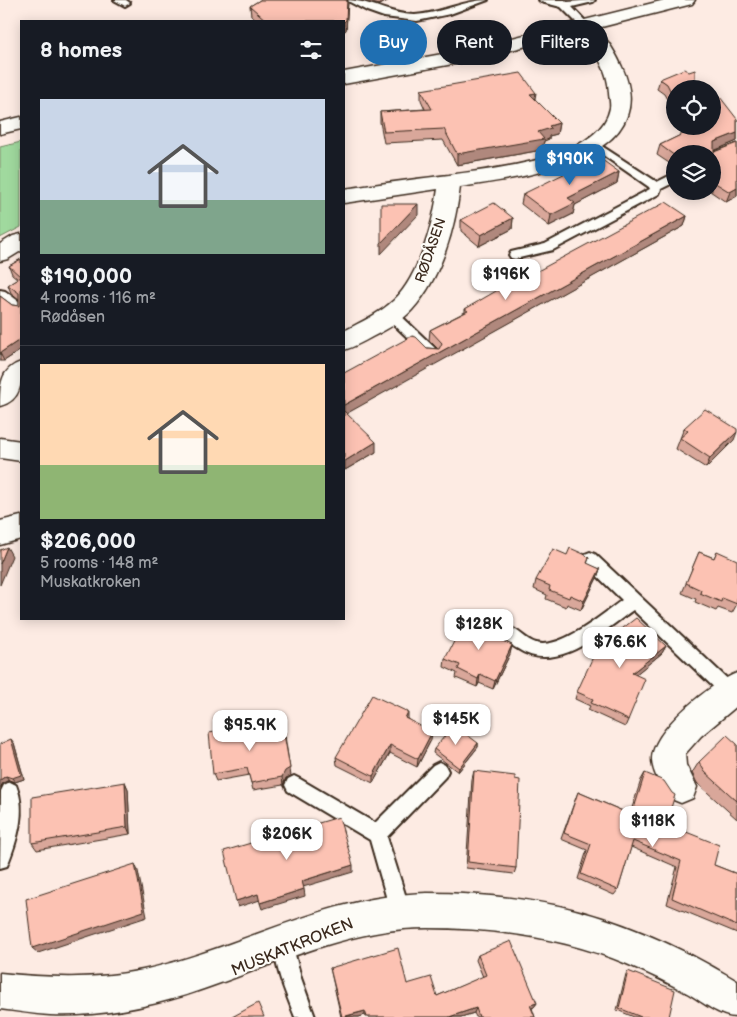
<!DOCTYPE html>
<html lang="en">
<head>
<meta charset="utf-8">
<style>
  body { margin:0; font-family:"Balsamiq Sans",sans-serif; background:#242831; color:#f1f3f6; height:100vh; display:flex; flex-direction:column; font-size:19px; white-space:nowrap }
  * { box-sizing:border-box; margin:0 }
  p { font-size:16px; color:#9ea1a6 }
  .icon { flex:none; width:28px; height:28px; fill:none; stroke:currentColor; stroke-width:2; stroke-linecap:round; stroke-linejoin:round }
  .map { position:relative; flex:1; overflow:hidden }
  .drawer { position:absolute; left:20px; top:20px; width:325px; height:600px; display:flex; flex-direction:column; background:#171b24; border-radius:0px; box-shadow:0 2px 12px #0003 }
  .drawer>* { flex:none }
  .top-card { position:absolute; left:360px; top:20px; width:301px; height:45px; display:flex; gap:10px }
  .tools { position:absolute; left:666px; top:80px; display:grid; gap:10px }
  .tools a { display:grid; place-items:center; width:55px; height:55px; border-radius:50%; background:#171b24; box-shadow:0 2px 12px #0003; font-size:25px }
  .price { position:absolute; translate:-50% -42px; padding:0 11px; border-radius:10px; background:#fff; color:#222; font-size:16px; line-height:32px; filter:drop-shadow(0 1px 2px #0008) }
  .price::after { content:''; position:absolute; left:50%; top:30px; width:15px; height:11px; margin-left:-8px; background:inherit; clip-path:polygon(0 0,100% 0,50% 100%) }
  .price.active { background:#1f6fb2; color:#fff }
  ul { padding:0; list-style:none }
  li { display:grid; align-content:center; gap:10px; height:265px; padding:0 20px }
  li+li { border-top:1px solid #363941 }
  li span { display:grid; place-items:center; height:155px; border-radius:0px; color:#555 }
  li>.icon { margin-inline-start:auto }
  span .icon { width:90px; height:90px; fill:#fffc; stroke-width:1 }
  li b { font-size:21px }
  h2 { display:flex; justify-content:space-between; align-items:center; height:60px; padding:0 20px; font-size:21px }
  .pill { padding:0 18px; border-radius:22px; background:#171b24; box-shadow:0 2px 12px #0003; font-size:18px; line-height:45px }
  .pill.active { background:#1f6fb2; color:#fff }
  .map>svg:first-child { display:block }
  .green { fill:#a0d99e; stroke:#6e825e }
  .lines { fill:none; stroke-linecap:round; stroke-linejoin:round }
  .service-casing { stroke:#3b2a1e; stroke-width:4 }
  .minor-casing { stroke:#3b2a1e; stroke-width:3 }
  .primary-casing { stroke:#3b2a1e; stroke-width:3 }
  .service { fill:#fdfcf7; fill-rule:evenodd }
  .minor { fill:#fdfcf7; fill-rule:evenodd }
  .primary { fill:#fdfcf7; fill-rule:evenodd }
  .wall { fill:#d9a79a; stroke:#3b2a1e }
  .shaded-wall { fill:#b0887d; stroke:#3b2a1e }
  .building { fill:#fcc2b3; stroke:#3b2a1e }
  .labels { text-anchor:middle; stroke-width:4; stroke-linejoin:round; paint-order:stroke }
  .street-label { font-size:14px; fill:#3b2a1e; stroke:#fdfcf7 }
  .near-street-label { font-size:16px; fill:#3b2a1e; stroke:#fdfcf7 }
</style>
</head>
<body>
<div class="map">
<svg width="737" height="1017" viewBox="0 0 737 1017">
  <rect width="100%" height="100%" fill="#fdebe3"/>
  <filter id="ink" filterUnits="userSpaceOnUse"><feTurbulence type="fractalNoise" baseFrequency=".02" numOctaves="2"/><feDisplacementMap in="SourceGraphic" scale="10" xChannelSelector="R" yChannelSelector="G"/><feConvolveMatrix kernelMatrix="1 2 1 2 8 2 1 2 1" color-interpolation-filters="sRGB"/></filter>
  <g filter="url(#ink)">
    <path class="green" d="M21,142V227L0,238V147Z"/>
    <g class="lines">
      <defs>
        <g id="service">
          <path d="M114,0H126L130,3L125,6Z"/>
          <path d="M346,0C370,0 390,15 415,15C440,14 463,0 488,0L450,14L417,21L384,17L367,11Z"/>
          <path d="M539,0H565L567,2L595,0L593,2L572,7L590,26L585,29L582,28L561,7L541,2Z"/>
          <path d="M594,141L657,182L675,173V182L661,189L659,194L553,250L515,259L511,258L509,255L511,252L545,244L650,189L649,187L590,146L588,144Z"/>
          <path d="M0,290L5,291L21,303V313L16,312L0,300Z"/>
          <path d="M391,309L396,311L438,351L440,354L438,357H428L386,317L385,314L386,311Z"/>
          <path d="M590,552L595,554L736,687V697L730,700L724,697L633,610C602,632 557,675 518,649C511,645 504,641 501,634L503,629L509,627C519,630 526,640 536,643C561,650 603,614 622,600L585,564L582,559L585,554Z"/>
          <path d="M439,762L445,765L448,771L445,777L387,837L410,910L407,917L400,920L393,917L390,910L370,840L288,791L285,785L288,779L294,776L300,779L375,823L433,765Z"/>
          <path d="M10,782L16,785C27,811 17,841 7,866L0,868L1,791L4,785Z"/>
          <path d="M284,936L291,939L301,978L315,1017H295C288,998 269,957 277,939Z"/>
        </g>
        <g id="minor">
          <path d="M585,21C599,24 616,53 622,67C665,161 519,178 460,187C455,229 441,278 412,310C401,322 386,330 372,337C363,342 354,347 344,350V331C361,322 379,314 394,300C419,276 433,224 438,189L344,203V189C379,184 414,179 449,175C491,169 600,160 610,108C611,103 609,97 609,93C608,65 591,48 576,26L579,22Z"/>
          <path d="M21,234V251L8,259L0,261V244L13,236Z"/>
          <path d="M21,362C22,382 22,400 0,406C0,386 0,369 21,362Z"/>
          <path d="M0,438L21,441V461L0,458Z"/>
          <path d="M21,516V539L0,545V521Z"/>
          <path d="M737,673V706L701,736L685,754L686,765L697,787L693,798L681,803L669,798C662,787 652,773 652,759C653,729 711,683 737,673Z"/>
          <path d="M427,893C471,893 516,897 559,906C621,920 683,948 737,981V1017C720,1017 704,1003 689,994C669,983 648,973 627,964C564,938 495,928 427,928C343,928 265,970 186,995C143,1008 95,1017 50,1015C33,1014 17,1011 0,1009V973C48,978 95,980 143,970C239,949 327,895 427,893Z"/>
        </g>
        <g id="primary">
          <path d="M665,0H695L692,4L464,62L344,84V72L464,50Z"/>
          <path d="M21,117V129L0,134V122Z"/>
        </g>
      </defs>
      <use href="#service" class="service-casing"/>
      <use href="#minor" class="minor-casing"/>
      <use href="#primary" class="primary-casing"/>
      <use href="#service" class="service"/>
      <use href="#minor" class="minor"/>
      <use href="#primary" class="primary"/>
    </g>
    <g class="wall">
      <path d="M260,0H348L346,30L344,32V21H257L251,16L250,6Z"/>
      <path d="M360,0H389L380,5Z"/>
      <path d="M660,79L675,89V110H673L664,94L657,89Z"/>
      <path d="M421,90L535,99L559,123L557,134L549,136V139L544,141L542,150L457,165L443,140L384,143L380,122V112L425,109L421,100Z"/>
      <path d="M737,119V141L714,151V152L737,143V196L726,202L710,191H712V154H675V167L657,155L660,145L685,133L681,126H712Z"/>
      <path d="M619,172L617,183L575,205L573,214L549,226L521,204L523,194Z"/>
      <path d="M687,216L684,226L346,413L376,452L345,470L344,469V373L427,348L438,349L429,340L430,330L465,312V309L532,274Z"/>
      <path d="M513,218L512,229L479,246L461,231V220Z"/>
      <path d="M21,259V350L4,361H0V296L12,305L19,306V299L11,293L8,285L18,279L12,274L9,266Z"/>
      <path d="M684,428L734,440L706,468L676,449Z"/>
      <path d="M717,551L737,604L732,613L718,608L716,611L695,602L696,599L682,593L699,552L714,558Z"/>
      <path d="M567,555L589,558L587,564L600,569L597,578L581,610L567,604L566,607L546,599L547,595L534,589L536,580Z"/>
      <path d="M478,630L502,632L500,640L512,645L510,654L493,689L479,683L477,687L456,678L457,673L444,667L445,659Z"/>
      <path d="M666,646L662,653L636,674L628,720L625,727L588,710L590,706L575,699L577,692Z"/>
      <path d="M408,720L431,740L417,767L390,753L373,783L337,765L336,757Z"/>
      <path d="M257,725L259,732L291,776L286,778L283,785L253,790L249,775L216,781L213,774Z"/>
      <path d="M14,743L24,779L15,782L9,780L3,783Z"/>
      <path d="M478,743V747L458,772L433,753L434,749Z"/>
      <path d="M737,744V819L697,783L692,773L699,762Z"/>
      <path d="M474,771L516,868L514,874L466,868L472,779Z"/>
      <path d="M645,773L666,824L714,865L737,874V933L667,904L677,867L631,847L618,890L614,895L578,879L587,850L561,839L578,792L630,814L641,780Z"/>
      <path d="M125,782L128,789L130,834L37,850L32,843Z"/>
      <path d="M478,955L537,1003L534,1007L532,1008L535,1017H476L474,1013L461,1017H366L365,1015L359,1017H341L330,968L407,984L437,996L483,977L476,960Z"/>
      <path d="M628,971L669,1017H634L617,1010L626,974Z"/>
    </g>
    <g class="shaded-wall">
      <path d="M347,0L348,3L346,30L344,32V22Z"/>
      <path d="M380,0H389L380,5Z"/>
      <path d="M536,93L534,104L530,94Z"/>
      <path d="M675,102V110H673Z"/>
      <path d="M559,123L557,134L549,136V139L544,141L542,150L457,165V154L538,132L549,126Z"/>
      <path d="M737,133V141L711,152L714,142Z"/>
      <path d="M619,172L617,183L575,205L573,214L549,226L551,215L568,198Z"/>
      <path d="M737,188V196L726,202L730,192Z"/>
      <path d="M418,204V215L381,254V243Z"/>
      <path d="M687,216L684,226L344,415V405Z"/>
      <path d="M513,218L512,229L479,246L481,235Z"/>
      <path d="M21,339V350L4,361L0,353Z"/>
      <path d="M737,432L734,440L706,468L710,458Z"/>
      <path d="M376,442V452L345,470V461Z"/>
      <path d="M7,547L12,556L0,585V564Z"/>
      <path d="M600,569L597,578L581,610L584,601Z"/>
      <path d="M512,645L510,654L493,689L495,681Z"/>
      <path d="M666,646L662,653L629,680L632,673Z"/>
      <path d="M480,674L479,683L477,687L478,679Z"/>
      <path d="M408,712V720L405,718Z"/>
      <path d="M432,732L431,740L417,767L418,759Z"/>
      <path d="M285,736L291,776L286,778L283,785L282,777Z"/>
      <path d="M11,739L14,743L24,779L15,782L12,778Z"/>
      <path d="M478,743V747L458,772L459,768Z"/>
      <path d="M390,745V753L373,783V776Z"/>
      <path d="M6,776L9,780L3,783L0,788V780Z"/>
      <path d="M125,782L128,789L130,834L127,827Z"/>
      <path d="M135,864L138,871L147,917L38,953L32,948Z"/>
      <path d="M353,865V872L303,887L302,881Z"/>
      <path d="M304,889L305,896L262,909L260,903Z"/>
      <path d="M258,894L260,900L238,907L236,901Z"/>
      <path d="M537,1003L534,1007L527,1010L530,1005Z"/>
      <path d="M476,1008L474,1013L461,1017H449Z"/>
      <path d="M365,1011V1015L359,1017H344Z"/>
    </g>
    <g class="building">
      <path d="M260,0H347L346,20L344,22V21H267L250,6Z"/>
      <path d="M684,69L689,72L695,70V87L698,89H675V100L667,84L660,79Z"/>
      <path d="M521,73L536,93L530,94L559,123L549,126L551,128L538,132L544,139L457,154L444,129L384,132L380,112L432,109L421,90Z"/>
      <path d="M720,97L737,119V133L714,142V152L737,143V188L730,192L712,181V154H675V156L660,145L691,130L689,126H712V98Z"/>
      <path d="M598,157L619,172L568,198L575,203L551,215L523,194Z"/>
      <path d="M666,202L687,216L344,405V373L412,336L416,337L427,348L439,349L442,343L430,330L468,311L465,309L529,272L532,274Z"/>
      <path d="M494,203L513,218L481,235L461,220Z"/>
      <path d="M381,204H418L381,243Z"/>
      <path d="M21,259V277L9,266Z"/>
      <path d="M21,277V339L0,353V296L12,305L19,306V293L8,285Z"/>
      <path d="M705,409L737,429V432L710,458L680,438L688,431L684,428Z"/>
      <path d="M344,411L376,442L345,461L344,460Z"/>
      <path d="M7,547L0,564V550Z"/>
      <path d="M570,548L586,555L589,558L587,563L600,569L584,601L570,595L569,598L549,590L550,586L536,580L553,549L567,555Z"/>
      <path d="M717,551L737,560V604L722,598L721,602L700,593L701,590L686,583L699,552L714,558Z"/>
      <path d="M636,618L666,646L632,673L645,679L628,720L591,703L593,699L577,692L597,648Z"/>
      <path d="M482,623L502,632L498,639L512,645L495,681L480,674L478,679L458,669L460,665L445,659L463,624L478,630Z"/>
      <path d="M372,695L408,712L405,718L432,732L418,759L390,745L373,776L336,757Z"/>
      <path d="M257,725L258,732L283,728L290,768L285,771L282,777L251,783L247,768L213,774L209,733Z"/>
      <path d="M454,725L478,743L459,768L434,749Z"/>
      <path d="M727,735L737,744V801L705,772L699,762Z"/>
      <path d="M11,739L21,775L12,778L6,776L0,780V744Z"/>
      <path d="M474,771L515,776V779L520,780L516,868L468,862Z"/>
      <path d="M645,773L664,781L672,793L675,795L666,824L719,845L714,865L737,874V926L672,898L681,861L633,841L618,890L581,874L591,844L564,833L578,792L632,815Z"/>
      <path d="M125,782L127,827L32,843V797Z"/>
      <path d="M339,817L353,865L302,881L304,889L260,903L258,894L236,901L224,851Z"/>
      <path d="M135,864L144,911L32,948L26,899Z"/>
      <path d="M511,941L537,1003L530,1005L535,1017H479L476,1008L449,1017H367L365,1011L342,1017L330,968L398,948L407,984L431,977L437,996L486,975L478,955Z"/>
      <path d="M628,971L675,990L669,1017H641L619,1008Z"/>
      <path d="M258,1003L264,1017H232Z"/>
    </g>
  </g>
  <g class="labels">
    <g class="street-label">
      <text transform="translate(430 250) rotate(-71)" y="5">RØDÅSEN</text>
    </g>
    <g class="near-street-label">
      <text transform="translate(292 946) rotate(-22)" y="6">MUSKATKROKEN</text>
    </g>
  </g>
</svg>
<div class="tools">
<a><svg class="icon" aria-label="locate" viewBox="0 0 24 24"><circle cx="12" cy="12" r="6"/><path d="M12 2v4M12 18v4M2 12h4M18 12h4"/></svg></a>
<a><svg class="icon" aria-label="layers" viewBox="0 0 24 24"><path d="M12 4l9 5-9 5-9-5zM3 14l9 5 9-5"/></svg></a>
</div>
<b class="price active" style="left:570px;top:186px">$190K</b>
<b class="price" style="left:506px;top:301px">$196K</b>
<b class="price" style="left:479px;top:651px">$128K</b>
<b class="price" style="left:620px;top:669px">$76.6K</b>
<b class="price" style="left:456px;top:746px">$145K</b>
<b class="price" style="left:250px;top:752px">$95.9K</b>
<b class="price" style="left:653px;top:848px">$118K</b>
<b class="price" style="left:287px;top:861px">$206K</b>
<div class="top-card">
<a class="pill active">Buy</a>
<a class="pill">Rent</a>
<a class="pill">Filters</a>
</div>
<section class="drawer">
<h2>8 homes<svg class="icon" aria-label="filters" viewBox="0 0 24 24"><path d="M4 7h16M4 17h16"/><circle cx="9" cy="7" r="2"/><circle cx="15" cy="17" r="2"/></svg></h2>
<ul>
<li><span style="background:linear-gradient(#c9d6e8 65%,#7fa58c 0)"><svg class="icon" aria-label="home" viewBox="0 0 24 24"><path d="M3 11l9-7 9 7M6 9v11h12V9"/></svg></span><div><b>$190,000</b><p>4 rooms · 116 m²</p><p>Rødåsen</p></div></li>
<li><span style="background:linear-gradient(#ffd9b3 65%,#8fb573 0)"><svg class="icon" aria-label="home" viewBox="0 0 24 24"><path d="M3 11l9-7 9 7M6 9v11h12V9"/></svg></span><div><b>$206,000</b><p>5 rooms · 148 m²</p><p>Muskatkroken</p></div></li>
</ul>
</section>
</div>
</body>
</html>
